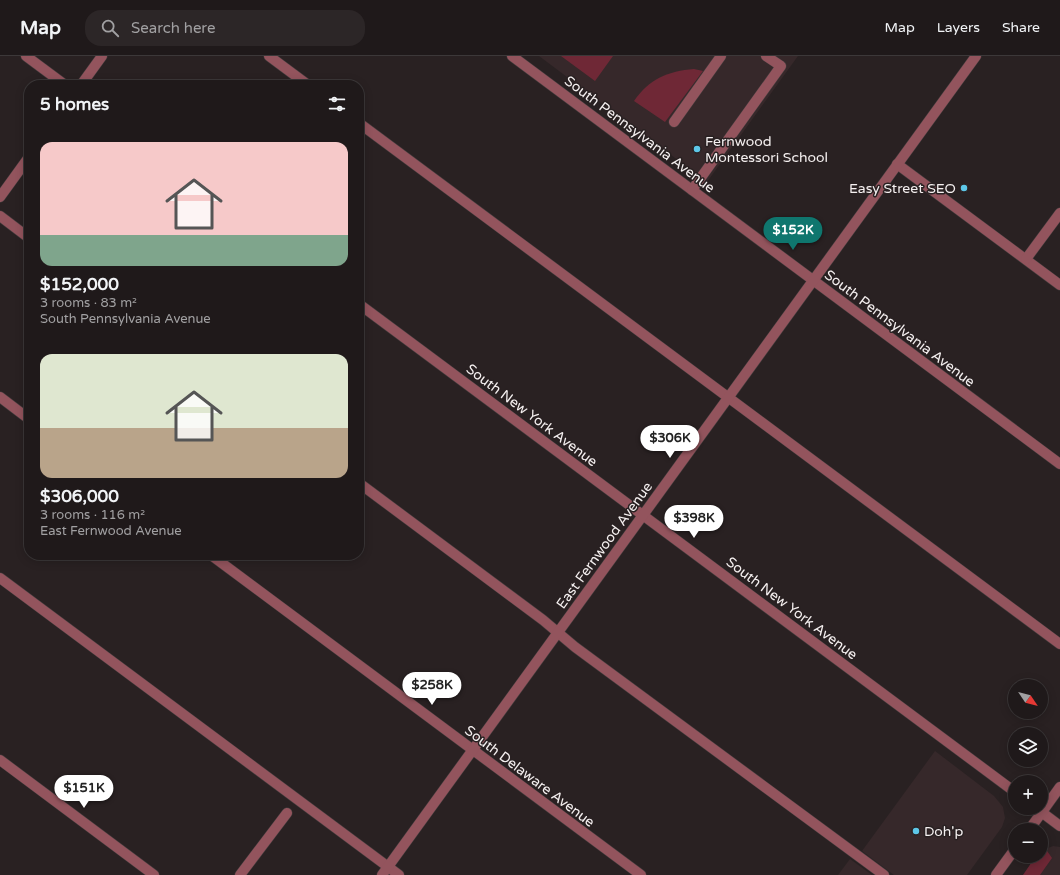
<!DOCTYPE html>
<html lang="en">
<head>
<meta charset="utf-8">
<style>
  body { margin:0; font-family:"Varela Round",sans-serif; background:#2c2627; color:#f1f3f6; height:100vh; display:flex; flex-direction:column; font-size:15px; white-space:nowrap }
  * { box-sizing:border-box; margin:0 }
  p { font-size:13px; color:#a1a0a2 }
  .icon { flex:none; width:22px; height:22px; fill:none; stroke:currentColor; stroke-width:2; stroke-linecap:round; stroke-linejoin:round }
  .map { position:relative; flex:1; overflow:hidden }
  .details { position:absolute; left:24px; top:24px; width:340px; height:480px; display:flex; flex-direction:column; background:#1f191a; border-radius:16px; box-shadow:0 2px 10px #0003,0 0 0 1px #3c3839 }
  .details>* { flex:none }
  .needle { width:26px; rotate:125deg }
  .controls { position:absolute; left:1008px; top:623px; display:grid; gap:8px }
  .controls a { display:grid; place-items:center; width:40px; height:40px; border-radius:50%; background:#1f191a; box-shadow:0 2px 10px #0003,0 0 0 1px #3c3839; font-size:20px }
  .price { position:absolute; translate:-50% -34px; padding:0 9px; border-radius:14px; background:#fff; color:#222; font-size:13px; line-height:26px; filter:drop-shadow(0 1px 2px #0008) }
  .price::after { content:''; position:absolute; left:50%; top:24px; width:12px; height:9px; margin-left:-6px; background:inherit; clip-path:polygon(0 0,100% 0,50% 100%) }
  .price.selected { background:#0f766e; color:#fff }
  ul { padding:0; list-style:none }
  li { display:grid; align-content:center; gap:8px; height:212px; padding:0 16px }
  li span { display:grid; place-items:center; height:124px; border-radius:12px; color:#555 }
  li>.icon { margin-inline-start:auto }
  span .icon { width:72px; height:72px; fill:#fffc; stroke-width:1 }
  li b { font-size:17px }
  h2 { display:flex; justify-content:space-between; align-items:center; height:48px; padding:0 16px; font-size:17px }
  header { display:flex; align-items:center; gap:24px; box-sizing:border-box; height:56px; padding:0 20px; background:#1f191a; border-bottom:1px solid #3c3839 }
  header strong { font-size:19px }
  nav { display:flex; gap:22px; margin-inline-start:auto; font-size:14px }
  .search { width:280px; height:36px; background:#2c2627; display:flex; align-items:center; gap:10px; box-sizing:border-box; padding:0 14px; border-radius:16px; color:#a1a0a2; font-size:15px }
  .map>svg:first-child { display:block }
  .built { fill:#36282a }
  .green { fill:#6f2836 }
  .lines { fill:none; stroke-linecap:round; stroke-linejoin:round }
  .minor-casing { stroke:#463e3f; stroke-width:11 }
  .minor { stroke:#93545d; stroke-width:10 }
  .poi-dot { fill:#5dc7e8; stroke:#292122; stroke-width:1.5 }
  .labels { text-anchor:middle; stroke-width:3; stroke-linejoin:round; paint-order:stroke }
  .street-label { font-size:14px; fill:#f5f0f0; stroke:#292122 }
  .poi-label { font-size:14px; fill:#f5f0f0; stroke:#292122; text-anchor:start }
</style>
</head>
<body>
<header>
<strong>Map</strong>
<div class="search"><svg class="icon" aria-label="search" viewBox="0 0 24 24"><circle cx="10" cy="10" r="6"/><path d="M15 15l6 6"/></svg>Search here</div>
<nav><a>Map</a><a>Layers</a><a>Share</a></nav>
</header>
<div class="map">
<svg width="1060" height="819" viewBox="0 0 1060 819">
  <rect width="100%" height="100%" fill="#292122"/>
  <g class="built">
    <path d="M539,0H798L707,126Z"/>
    <path d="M935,695L994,740L1003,751L1005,762L1002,771L967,819H894L862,795Z"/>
    <path d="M1053,790L1060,791V819H1023L1036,800H1041V795Z"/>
    <path d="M850,803L872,819H838Z"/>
  </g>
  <g class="green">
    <path d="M561,0H613L595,25Z"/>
    <path d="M694,13L703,15L665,66L634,45C649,23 668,15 694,13Z"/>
    <path d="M1045,792L1052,802L1040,819H1023L1036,800H1041V795Z"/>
  </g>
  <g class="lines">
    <defs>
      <g id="minor">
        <path d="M26,0L65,29"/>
        <path d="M269,0L308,29"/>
        <path d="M512,0L1060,408"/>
        <path d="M81,29L102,0"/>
        <path d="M674,66L721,0"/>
        <path d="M359,67L1060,588"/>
        <path d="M897,108L1060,229"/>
        <path d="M692,134L781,10L766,0"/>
        <path d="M0,141L29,101"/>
        <path d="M0,160L29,182"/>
        <path d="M1026,203L1060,157"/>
        <path d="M359,248L1015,736"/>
        <path d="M0,341L29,363"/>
        <path d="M359,427L543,564L575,591L884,819"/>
        <path d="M211,499L641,819"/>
        <path d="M0,522L399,819"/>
        <path d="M0,704L154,819"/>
        <path d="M1036,752L1060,770"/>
        <path d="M1029,774L1060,731"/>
        <path d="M240,819L287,757"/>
        <path d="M382,819L976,0"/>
        <path d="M996,819L1015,793"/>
      </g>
    </defs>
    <use href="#minor" class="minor-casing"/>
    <use href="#minor" class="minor"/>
  </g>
  <g class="poi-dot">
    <circle cx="697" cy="93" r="4"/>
    <circle cx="964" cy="132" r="4"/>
    <circle cx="916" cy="775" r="4"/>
  </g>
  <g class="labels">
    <g class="street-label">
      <text transform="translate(640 78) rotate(37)" y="5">South Pennsylvania Avenue</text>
      <text transform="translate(900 272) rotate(37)" y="5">South Pennsylvania Avenue</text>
      <text transform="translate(532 359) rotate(37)" y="5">South New York Avenue</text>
      <text transform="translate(604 489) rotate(-54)" y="5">East Fernwood Avenue</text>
      <text transform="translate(792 552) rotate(37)" y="5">South New York Avenue</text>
      <text transform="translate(530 720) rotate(37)" y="5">South Delaware Avenue</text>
    </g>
    <g class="poi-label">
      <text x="705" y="90">Fernwood<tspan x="705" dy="16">Montessori School</tspan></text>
      <text x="956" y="137" text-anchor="end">Easy Street SEO</text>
      <text x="924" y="780">Doh'p</text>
    </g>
  </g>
</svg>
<div class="controls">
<a><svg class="needle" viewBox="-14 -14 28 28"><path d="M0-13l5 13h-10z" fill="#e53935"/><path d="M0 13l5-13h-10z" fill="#a1a0a2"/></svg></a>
<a><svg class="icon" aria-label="layers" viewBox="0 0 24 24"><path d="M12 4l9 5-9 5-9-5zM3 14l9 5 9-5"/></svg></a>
<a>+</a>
<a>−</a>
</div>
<b class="price selected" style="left:793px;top:195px">$152K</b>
<b class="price" style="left:670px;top:403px">$306K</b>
<b class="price" style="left:694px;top:483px">$398K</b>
<b class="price" style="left:432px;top:650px">$258K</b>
<b class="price" style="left:84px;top:753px">$151K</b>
<section class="details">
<h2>5 homes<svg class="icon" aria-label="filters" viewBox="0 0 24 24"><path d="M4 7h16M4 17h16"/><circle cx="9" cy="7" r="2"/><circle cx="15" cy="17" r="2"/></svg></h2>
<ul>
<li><span style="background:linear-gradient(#f6c9c9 75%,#7fa58c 0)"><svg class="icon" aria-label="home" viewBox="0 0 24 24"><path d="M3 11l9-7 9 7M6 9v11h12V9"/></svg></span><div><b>$152,000</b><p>3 rooms · 83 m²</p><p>South Pennsylvania Avenue</p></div></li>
<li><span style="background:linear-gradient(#dfe7d0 60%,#b9a48a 0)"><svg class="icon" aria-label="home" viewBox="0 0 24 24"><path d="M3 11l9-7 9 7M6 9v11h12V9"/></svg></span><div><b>$306,000</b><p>3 rooms · 116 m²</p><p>East Fernwood Avenue</p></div></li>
</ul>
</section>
</div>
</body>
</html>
